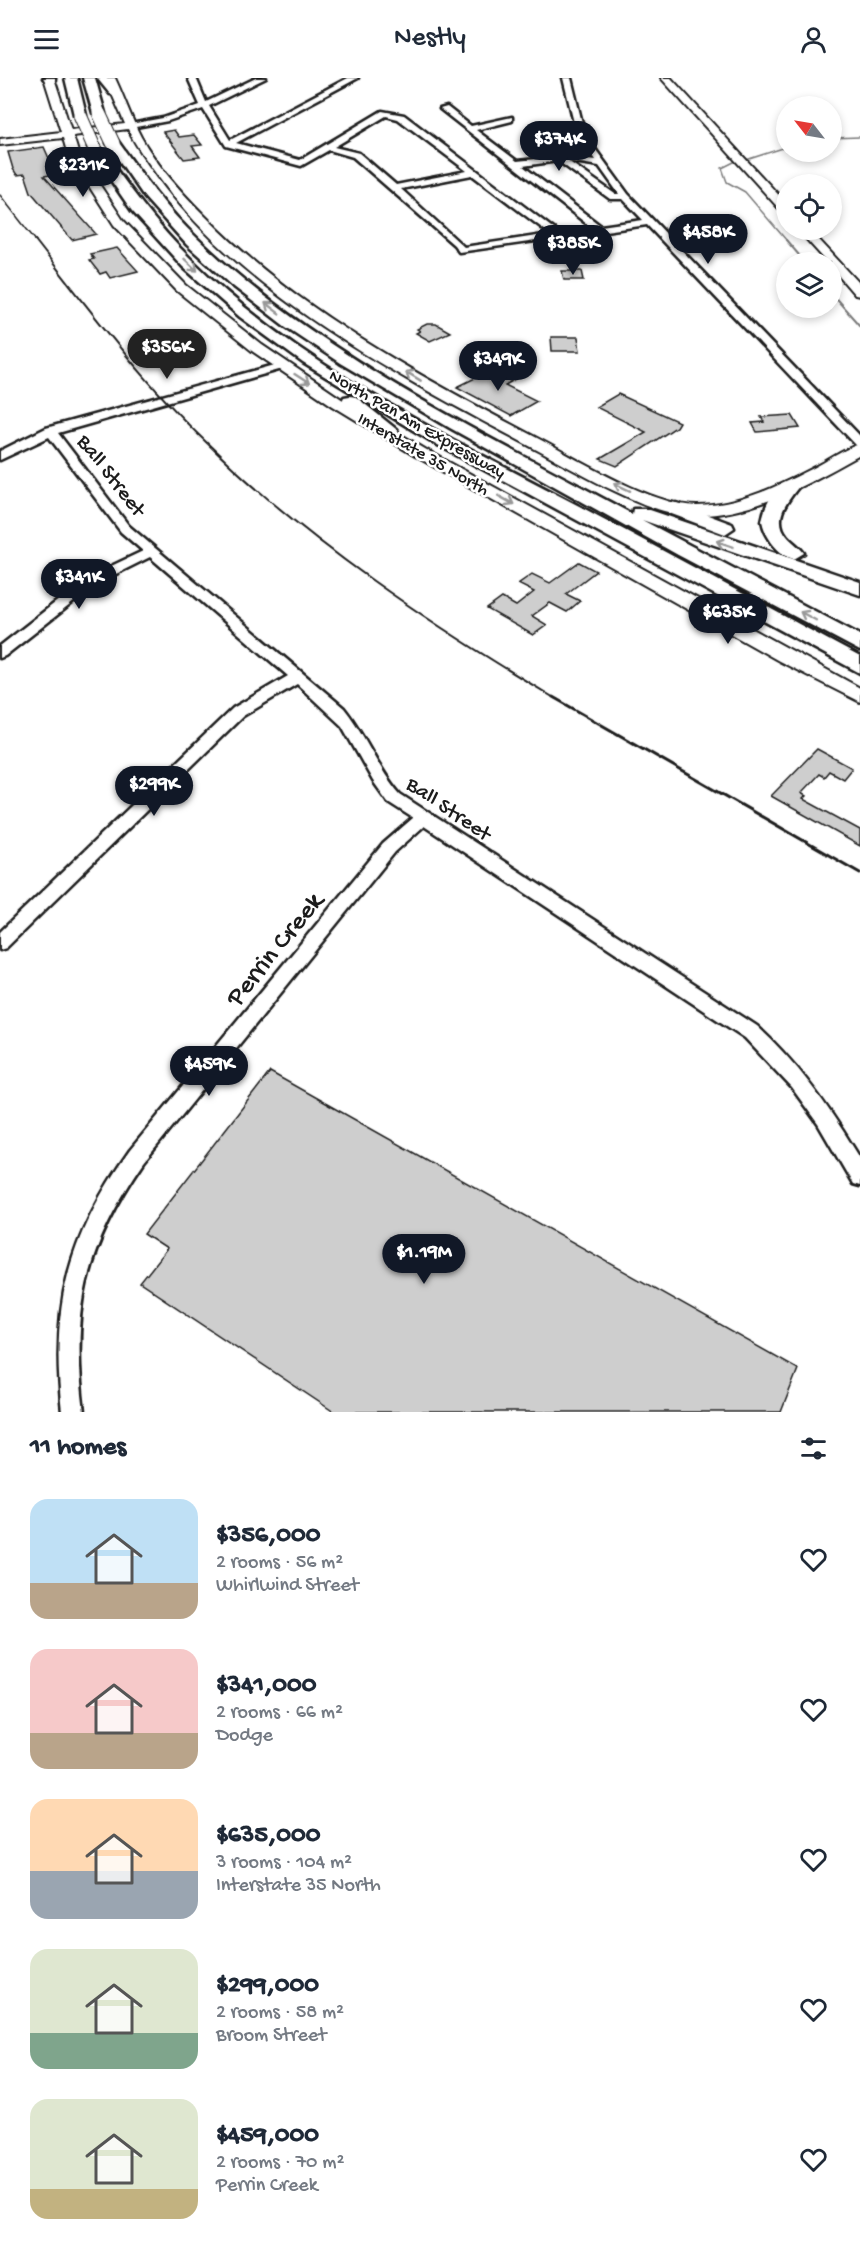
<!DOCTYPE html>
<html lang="en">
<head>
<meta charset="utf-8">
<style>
  body { margin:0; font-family:"Gochi Hand",sans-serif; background:#f2f2f3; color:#1f2937; height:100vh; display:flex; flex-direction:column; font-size:22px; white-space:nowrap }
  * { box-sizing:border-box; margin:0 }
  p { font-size:20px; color:#747a83 }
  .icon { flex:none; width:33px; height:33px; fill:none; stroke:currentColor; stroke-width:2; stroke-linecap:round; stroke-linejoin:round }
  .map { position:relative; height:1334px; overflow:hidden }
  .sheet { display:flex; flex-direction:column; background:#fff; flex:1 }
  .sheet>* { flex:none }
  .needle { width:39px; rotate:301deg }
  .buttons { position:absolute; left:776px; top:18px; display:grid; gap:12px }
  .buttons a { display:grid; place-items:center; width:66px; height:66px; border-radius:50%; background:#fff; box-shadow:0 3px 9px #0003; font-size:30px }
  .price { position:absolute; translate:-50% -51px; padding:0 14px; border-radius:21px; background:#111827; color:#fff; font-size:20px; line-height:39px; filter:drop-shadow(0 2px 3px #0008) }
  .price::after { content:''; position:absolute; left:50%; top:36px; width:18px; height:14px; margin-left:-9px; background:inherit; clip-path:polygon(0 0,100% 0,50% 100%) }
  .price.selected { background:#222; color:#fff }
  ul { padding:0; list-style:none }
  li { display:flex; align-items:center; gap:18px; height:150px; padding:0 30px }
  li span { display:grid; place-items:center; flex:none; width:168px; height:120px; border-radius:18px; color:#555 }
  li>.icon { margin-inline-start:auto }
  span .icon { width:72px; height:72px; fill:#fffc; stroke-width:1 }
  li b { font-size:26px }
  h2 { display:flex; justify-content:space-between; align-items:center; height:72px; padding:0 30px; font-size:26px }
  header { display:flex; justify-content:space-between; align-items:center; height:78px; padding:0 30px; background:#fff; font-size:27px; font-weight:600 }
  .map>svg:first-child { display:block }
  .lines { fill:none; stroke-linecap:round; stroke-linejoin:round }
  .stream-far1 { stroke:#7a7a7a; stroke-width:1.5 }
  .stream { stroke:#7a7a7a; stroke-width:2 }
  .building { fill:#cecece; stroke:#1c1c1c; stroke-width:1.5 }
  .minor-casing { stroke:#1c1c1c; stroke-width:5 }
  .major-casing { stroke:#1c1c1c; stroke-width:4 }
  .highway-casing { stroke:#1c1c1c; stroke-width:5 }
  .minor { fill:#fff; fill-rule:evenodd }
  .major { fill:#fff; fill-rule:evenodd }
  .highway { fill:#fff; fill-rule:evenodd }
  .rail-far2 { stroke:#1c1c1c; stroke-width:1.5 }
  .rail-far1 { stroke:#1c1c1c; stroke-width:2 }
  .rail { stroke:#1c1c1c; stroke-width:3 }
  .highway-bridge-casing { stroke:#1c1c1c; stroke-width:15; stroke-linecap:butt }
  .highway-bridge { stroke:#fff; stroke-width:13 }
  .oneway { stroke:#999 }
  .labels { text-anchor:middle; stroke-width:5; stroke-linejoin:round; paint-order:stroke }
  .far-street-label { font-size:18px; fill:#1c1c1c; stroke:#fff }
  .street-label { font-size:22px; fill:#1c1c1c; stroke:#fff }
  .near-street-label { font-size:27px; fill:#1c1c1c; stroke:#fff }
</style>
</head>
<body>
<header><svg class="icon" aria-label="menu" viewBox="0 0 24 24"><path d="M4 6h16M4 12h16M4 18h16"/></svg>Nestly<svg class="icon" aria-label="person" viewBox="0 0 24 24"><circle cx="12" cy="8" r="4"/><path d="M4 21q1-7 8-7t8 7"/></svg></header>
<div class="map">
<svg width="860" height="1334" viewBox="0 0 860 1334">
  <rect width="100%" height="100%" fill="#fff"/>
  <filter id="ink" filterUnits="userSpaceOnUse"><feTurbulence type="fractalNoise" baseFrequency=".0167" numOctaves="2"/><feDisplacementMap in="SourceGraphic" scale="12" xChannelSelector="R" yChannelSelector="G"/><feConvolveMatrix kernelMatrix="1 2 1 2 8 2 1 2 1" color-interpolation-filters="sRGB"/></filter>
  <g filter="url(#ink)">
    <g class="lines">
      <g class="stream-far1">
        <path d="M831,60L860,59"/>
        <path d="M746,82L786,69"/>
        <path d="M734,84L722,90L727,104L745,114L787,163"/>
      </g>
      <g class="stream">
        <path d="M786,162L805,184"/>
        <path d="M831,215L860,248"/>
      </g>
    </g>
    <g class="building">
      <path d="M174,52L179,59L194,57L202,67L192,68L200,79L184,81L163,54Z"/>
      <path d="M44,69L56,96L44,98L96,156L72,162L31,114L25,96L17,97L13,91L8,74Z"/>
      <path d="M117,170L138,193L110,200L106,194L100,196L89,182L94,181L90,176Z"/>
      <path d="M562,193H582L584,202H564Z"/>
      <path d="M427,246H436L450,254L430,263L416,255L420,253L417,251Z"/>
      <path d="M551,259H578L580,273H552Z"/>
      <path d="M495,290L516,301L505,307L537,323L511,338L457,309Z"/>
      <path d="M618,316L679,344L676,349L617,388L600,381L646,354L596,329Z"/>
      <path d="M792,337L800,350L757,354L752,345L764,344L761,339Z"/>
      <path d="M579,484L596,493L566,516L580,523L567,534L550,525L532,538L547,547L533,557L487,531L502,520L516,528L534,514L518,506L532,496L550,505Z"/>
      <path d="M817,671L852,690L843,701L829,693L824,699L819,696L801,715L806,718L803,721L860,752V768L771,718Z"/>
      <path d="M270,994L798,1291L781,1334H334L140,1205L167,1171L144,1156Z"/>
    </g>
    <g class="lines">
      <defs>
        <g id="minor">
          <path d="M188,0H196L206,24L256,0H266L209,28L230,62L348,0H358L236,65L300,82L382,33L404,37L559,155L592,150L440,31L447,29L471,48L512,39V43L476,52L517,83L566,78L595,82L577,57L563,0H571L585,57L628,116L860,358V368L856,367L647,147L459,174L454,167L353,79L329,72L301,88L226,68L203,31L168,43L125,51V47L163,40L200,27ZM386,38L398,41L467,93L396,107L359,75L334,69ZM558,83L610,121H623L643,142L601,148L523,88ZM568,83L599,88L619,116H615ZM472,97L550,156L464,169L401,111Z"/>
          <path d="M282,285L286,286V290L58,355L129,448L344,630C366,657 377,690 400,716L757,948C797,985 827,1026 855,1072L860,1080V1108L853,1106L818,1046L792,1010L745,960L424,748L395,774L144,1084C85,1170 71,1232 84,1334H62C50,1227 68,1159 130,1072L383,766L413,740L388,724L373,703L342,648L297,606L243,638L6,870L0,872V854L233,630L288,598L150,479L98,505L5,578L0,580V568L88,499L143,473L121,454L49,359L0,382V373L46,350Z"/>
        </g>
        <g id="major">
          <path d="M44,0H54L71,52L125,46L105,0H115C124,19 131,40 141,59C157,88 182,115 205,138C300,235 422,299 541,362C582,384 652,427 697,428C739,428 783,406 819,387C832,380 846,370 860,366V377C806,407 741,445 677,436C639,430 572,391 537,372C406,302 245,220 157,97C147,82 135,68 128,51L73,58L78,74L123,142L186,207L262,267L343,322L425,371L860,610V624L779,583L415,378L333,328L252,273L177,213L114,147L67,74L63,60L0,67V61L61,54Z"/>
          <path d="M661,0H671L786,125V135L782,134Z"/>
          <path d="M798,152H810L860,206V218L855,217L831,189V184H827Z"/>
        </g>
        <g id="highway">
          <path d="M43,0H55V2L49,5Z"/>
          <path d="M65,0H77L86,37L84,39L74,37Z"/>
          <path d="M83,0H95L105,35L103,37L93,35Z"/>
          <path d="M97,0H109L120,14L118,16H110Z"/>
          <path d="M113,61L117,62C142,97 167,132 198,161C318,277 486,357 632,436L633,431H647L860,504V517L642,442L860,557V573L678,477L450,350L340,285L286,249L234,209L187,167L145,120L107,65Z"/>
          <path d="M94,65L98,66C127,107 156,147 192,182C301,290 447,358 581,429C674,478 767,529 860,579V595L436,366L303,285L240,239L183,189L132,133L88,69Z"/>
          <path d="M350,318L356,319L396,351L399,355L396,359H384L344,327L342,323L344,319Z"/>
          <path d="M790,403L799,408C788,423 772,440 787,458C792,464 799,468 804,475L794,481C778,477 765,458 762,443C764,429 775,406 790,403Z"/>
          <path d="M676,425L732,446L734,450L725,456L669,435L667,431Z"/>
        </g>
      </defs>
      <use href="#minor" class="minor-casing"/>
      <use href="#major" class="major-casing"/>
      <use href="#highway" class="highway-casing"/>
      <use href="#minor" class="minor"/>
      <use href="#major" class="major"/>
      <use href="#highway" class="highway"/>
      <path class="rail-far2" d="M0,117L36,163"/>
      <path class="rail-far1" d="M35,162C89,231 142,302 205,363C308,465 432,547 556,621"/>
      <path class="rail" d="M553,619L860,795"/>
      <defs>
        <g id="highway-bridge">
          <path d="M99,35L113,65"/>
          <path d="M80,37L94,69"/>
        </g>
      </defs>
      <use href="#highway-bridge" class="highway-bridge-casing"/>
      <use href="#highway-bridge" class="highway-bridge"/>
    </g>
    <defs><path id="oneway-shaft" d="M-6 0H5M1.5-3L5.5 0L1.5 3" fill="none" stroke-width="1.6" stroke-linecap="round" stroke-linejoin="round" transform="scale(1.5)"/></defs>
    <g class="oneway">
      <use href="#oneway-shaft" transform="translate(191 187) rotate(43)"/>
      <use href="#oneway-shaft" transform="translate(272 230) rotate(-143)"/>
      <use href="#oneway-shaft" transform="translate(413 298) rotate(-149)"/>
      <use href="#oneway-shaft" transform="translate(302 301) rotate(33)"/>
      <use href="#oneway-shaft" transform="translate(622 409) rotate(-155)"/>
      <use href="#oneway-shaft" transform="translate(506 422) rotate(29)"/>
      <use href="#oneway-shaft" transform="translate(725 466) rotate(-161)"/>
      <use href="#oneway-shaft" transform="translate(808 538) rotate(-152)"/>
    </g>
  </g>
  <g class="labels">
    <g class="far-street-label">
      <text transform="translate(418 345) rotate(30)" y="6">North Pan Am Expressway</text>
      <text transform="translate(424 375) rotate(30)" y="6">Interstate 35 North</text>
    </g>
    <g class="street-label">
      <text transform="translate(113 396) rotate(52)" y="8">Ball Street</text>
      <text transform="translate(450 729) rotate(34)" y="8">Ball Street</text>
    </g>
    <g class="near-street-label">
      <text transform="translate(273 870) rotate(-51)" y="9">Perrin Creek</text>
    </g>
  </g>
</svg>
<div class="buttons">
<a><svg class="needle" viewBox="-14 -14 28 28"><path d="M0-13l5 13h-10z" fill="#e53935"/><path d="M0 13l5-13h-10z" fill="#747a83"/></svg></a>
<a><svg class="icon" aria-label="locate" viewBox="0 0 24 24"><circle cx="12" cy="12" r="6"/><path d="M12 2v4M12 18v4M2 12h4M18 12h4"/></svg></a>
<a><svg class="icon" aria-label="layers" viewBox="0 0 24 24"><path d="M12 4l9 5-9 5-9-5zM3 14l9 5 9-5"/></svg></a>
</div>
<b class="price" style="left:559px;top:94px">$374K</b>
<b class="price" style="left:83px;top:120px">$231K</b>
<b class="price" style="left:708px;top:187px">$458K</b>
<b class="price" style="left:573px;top:198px">$385K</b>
<b class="price selected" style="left:167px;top:302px">$356K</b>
<b class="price" style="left:498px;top:314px">$349K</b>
<b class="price" style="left:79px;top:532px">$341K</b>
<b class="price" style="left:728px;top:567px">$635K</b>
<b class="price" style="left:154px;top:739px">$299K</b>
<b class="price" style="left:209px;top:1019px">$459K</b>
<b class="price" style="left:424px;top:1207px">$1.19M</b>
</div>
<section class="sheet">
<h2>11 homes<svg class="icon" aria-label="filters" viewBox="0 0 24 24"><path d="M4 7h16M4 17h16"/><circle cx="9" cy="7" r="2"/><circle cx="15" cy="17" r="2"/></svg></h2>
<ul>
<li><span style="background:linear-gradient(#bfe0f5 70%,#b9a48a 0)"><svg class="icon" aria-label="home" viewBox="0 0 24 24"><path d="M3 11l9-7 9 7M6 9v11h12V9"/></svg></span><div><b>$356,000</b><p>2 rooms · 56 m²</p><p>Whirlwind Street</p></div><svg class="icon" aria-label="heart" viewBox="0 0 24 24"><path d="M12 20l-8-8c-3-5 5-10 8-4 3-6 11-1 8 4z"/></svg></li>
<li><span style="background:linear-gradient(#f6c9c9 70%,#b9a48a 0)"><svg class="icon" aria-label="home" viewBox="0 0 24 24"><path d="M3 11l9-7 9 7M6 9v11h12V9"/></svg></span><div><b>$341,000</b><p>2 rooms · 66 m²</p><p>Dodge</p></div><svg class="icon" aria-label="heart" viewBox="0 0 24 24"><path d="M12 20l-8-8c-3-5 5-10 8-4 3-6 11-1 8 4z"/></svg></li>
<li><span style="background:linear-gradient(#ffd9b3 60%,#9aa5b1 0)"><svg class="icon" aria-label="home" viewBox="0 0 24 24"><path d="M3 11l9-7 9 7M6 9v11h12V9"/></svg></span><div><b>$635,000</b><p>3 rooms · 104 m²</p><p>Interstate 35 North</p></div><svg class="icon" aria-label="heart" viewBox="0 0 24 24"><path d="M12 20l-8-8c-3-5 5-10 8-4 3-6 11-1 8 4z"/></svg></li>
<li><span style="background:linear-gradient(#dfe7d0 70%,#7fa58c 0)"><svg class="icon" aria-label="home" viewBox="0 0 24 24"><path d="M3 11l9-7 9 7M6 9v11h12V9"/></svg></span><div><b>$299,000</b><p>2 rooms · 58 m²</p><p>Broom Street</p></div><svg class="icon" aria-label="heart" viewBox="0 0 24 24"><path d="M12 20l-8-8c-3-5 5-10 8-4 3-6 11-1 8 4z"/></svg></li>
<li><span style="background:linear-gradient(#dfe7d0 75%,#c2b280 0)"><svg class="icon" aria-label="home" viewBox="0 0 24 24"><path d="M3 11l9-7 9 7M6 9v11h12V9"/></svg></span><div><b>$459,000</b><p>2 rooms · 70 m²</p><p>Perrin Creek</p></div><svg class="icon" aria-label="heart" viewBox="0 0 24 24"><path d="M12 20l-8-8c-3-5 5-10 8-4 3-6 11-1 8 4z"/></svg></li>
</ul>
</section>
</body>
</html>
